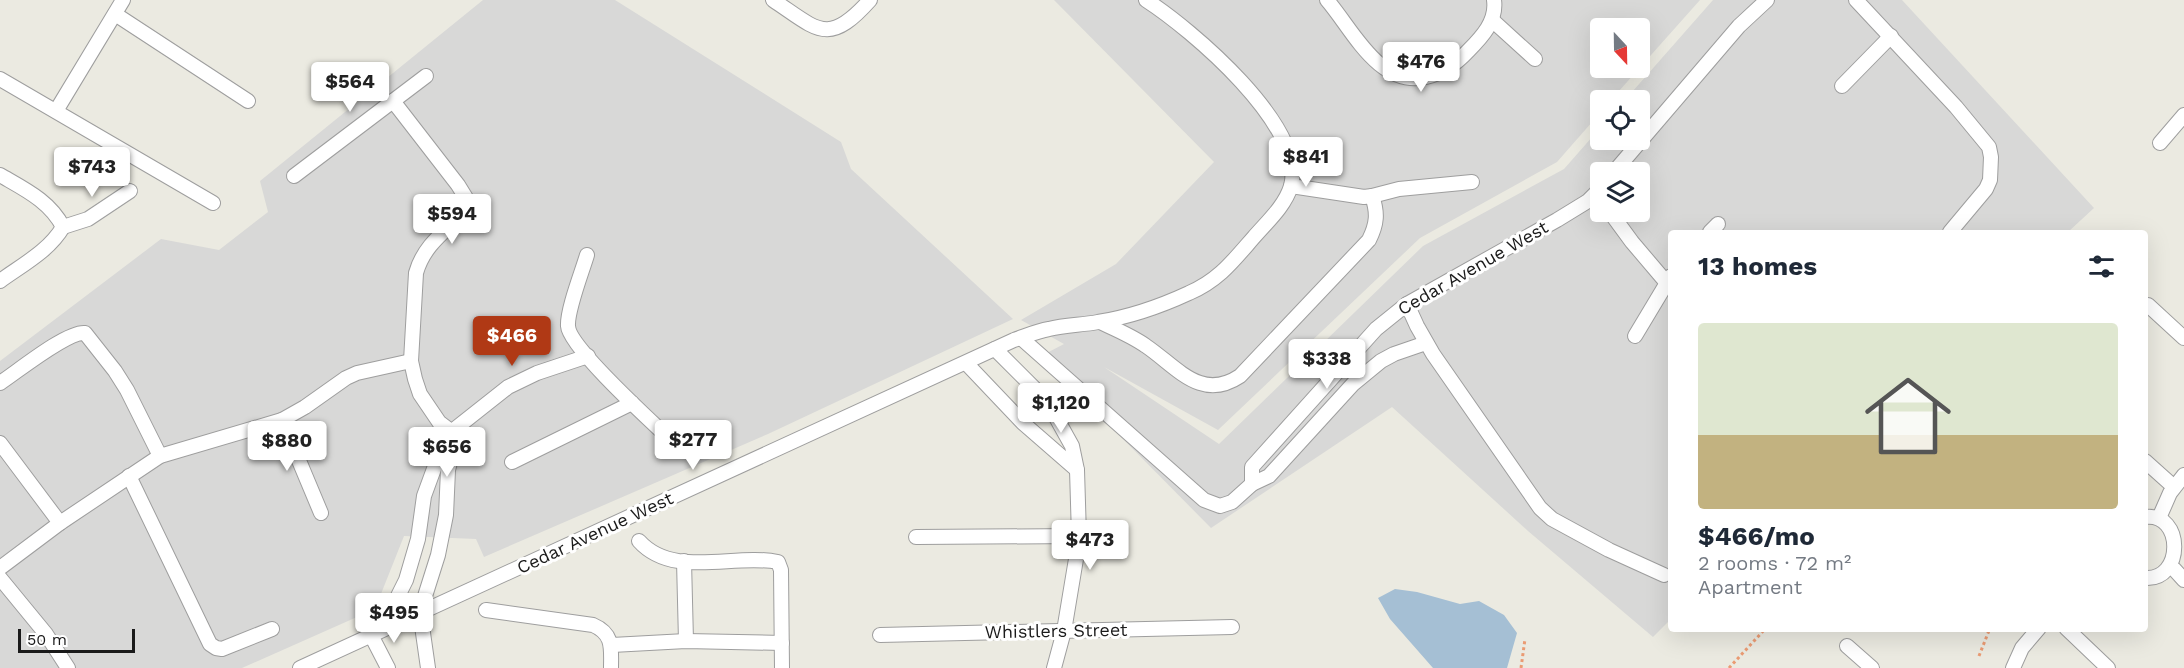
<!DOCTYPE html>
<html lang="en">
<head>
<meta charset="utf-8">
<style>
  body { margin:0; font-family:"Work Sans",sans-serif; background:#f6f6f7; color:#1f2937; height:100vh; display:flex; flex-direction:column; font-size:22px; white-space:nowrap }
  * { box-sizing:border-box; margin:0 }
  p { font-size:20px; color:#747a83 }
  .icon { flex:none; width:33px; height:33px; fill:none; stroke:currentColor; stroke-width:2; stroke-linecap:round; stroke-linejoin:round }
  .map { position:relative; flex:1; overflow:hidden }
  .panel { position:absolute; left:1668px; top:230px; width:480px; height:402px; display:flex; flex-direction:column; background:#fff; border-radius:6px; box-shadow:0 6px 24px #0002 }
  .panel>* { flex:none }
  .needle { width:39px; rotate:158deg }
  .buttons { position:absolute; left:1590px; top:18px; display:grid; gap:12px }
  .buttons a { display:grid; place-items:center; width:60px; height:60px; border-radius:6px; background:#fff; box-shadow:0 6px 24px #0002; font-size:30px }
  .scale { position:absolute; left:18px; bottom:15px; width:117px; box-sizing:border-box; padding-left:6px; border:3px solid #1a1a1a; border-top:0; font-size:16px; line-height:21px; white-space:nowrap; color:#1a1a1a; -webkit-text-stroke:4px #fff; paint-order:stroke }
  .price { position:absolute; translate:-50% -51px; padding:0 14px; border-radius:6px; background:#fff; color:#222; font-size:20px; line-height:39px; filter:drop-shadow(0 2px 3px #0008) }
  .price::after { content:''; position:absolute; left:50%; top:36px; width:18px; height:14px; margin-left:-9px; background:inherit; clip-path:polygon(0 0,100% 0,50% 100%) }
  .price.selected { background:#b03915; color:#fff }
  ul { padding:0; list-style:none }
  li { display:grid; align-content:center; gap:12px; height:318px; padding:0 30px }
  li+li { border-top:2px solid #e0e1e3 }
  li span { display:grid; place-items:center; height:186px; border-radius:6px; color:#555 }
  li>.icon { margin-inline-start:auto }
  span .icon { width:108px; height:108px; fill:#fffc; stroke-width:1 }
  li b { font-size:26px }
  h2 { display:flex; justify-content:space-between; align-items:center; height:72px; padding:0 30px; font-size:26px }
  .map>svg:first-child { display:block }
  .residential { fill:#d8d8d7; fill-rule:evenodd }
  .water { fill:#a5bfd4 }
  .lines { fill:none; stroke-linecap:round; stroke-linejoin:round }
  .street-casing { stroke:#9e9e9e; stroke-width:16 }
  .path { stroke:#ea9b73; stroke-width:3; stroke-dasharray:3 3; stroke-linecap:butt }
  .street { stroke:#fff; stroke-width:14 }
  .labels { text-anchor:middle; stroke-width:6; stroke-linejoin:round; paint-order:stroke }
  .street-label { font-size:18px; fill:#1a1a1a; stroke:#fff }
</style>
</head>
<body>
<div class="map">
<svg width="2184" height="668" viewBox="0 0 2184 668">
  <rect width="100%" height="100%" fill="#ebeae1"/>
  <g class="residential">
    <path d="M483,0H615L841,142L851,169L1013,319L768,434L484,557L476,539L404,536L375,609L242,668H0V361L161,239L219,250L268,212L260,181Z"/>
    <path d="M1054,0H1700L1611,100H1600V113L1557,162L1420,238L1218,430L1104,367L1219,444L1423,246L1564,169L1600,128V140H1640V100H1625L1713,0H1902L2094,208L2068,232H1671V619L1653,637L1528,531L1392,407L1211,528L1041,356L1064,344L1021,320L1116,264L1214,162ZM1600,28H1640V68H1600ZM1600,172H1640V212H1600Z"/>
  </g>
  <path class="water" d="M1395,589L1417,592L1460,604L1479,601L1504,615L1517,633L1507,668H1433L1390,619L1378,598Z"/>
  <g class="lines">
    <defs>
      <g id="street">
        <path d="M773,0C818,30 828,47 870,0"/>
        <path d="M1327,0C1353,30 1378,87 1426,77C1443,73 1456,64 1468,51C1482,37 1497,21 1494,0"/>
        <path d="M1856,0L1956,107L1989,147L1991,157L1990,180L1986,189L1950,232"/>
        <path d="M115,14L248,101"/>
        <path d="M1492,20L1535,59"/>
        <path d="M0,79L213,203"/>
        <path d="M1842,86L1891,36"/>
        <path d="M393,101L458,185L466,198V210C447,230 424,244 416,273L411,361L415,379L420,394L439,422L456,435"/>
        <path d="M56,111L123,0"/>
        <path d="M2160,143L2184,115"/>
        <path d="M1614,172L1739,26L1767,0"/>
        <path d="M0,175C24,189 50,201 63,227C49,251 22,265 0,281"/>
        <path d="M294,176L426,76"/>
        <path d="M1372,196L1399,189L1472,182"/>
        <path d="M1610,212L1632,242L1666,282"/>
        <path d="M63,227L88,219L130,191"/>
        <path d="M1710,232L1718,224"/>
        <path d="M587,255C582,272 567,310 568,326C569,347 653,423 672,441"/>
        <path d="M1407,304L1417,326L1433,354L1540,508L1552,519L1609,550L1664,575"/>
        <path d="M2148,305L2184,338"/>
        <path d="M1100,322C1115,329 1132,336 1146,346C1177,367 1201,402 1240,376L1369,240C1377,224 1378,213 1372,196L1364,197L1291,186"/>
        <path d="M1635,336L1671,276"/>
        <path d="M1021,338L1204,500L1220,506L1232,502L1252,484L1269,476L1353,384L1381,361L1394,354L1426,343"/>
        <path d="M995,349L1047,401L1072,446L1077,470L1079,536L1076,559L1064,631L1054,668"/>
        <path d="M966,363L1023,423L1077,470"/>
        <path d="M0,383C17,372 67,331 85,333L115,371L127,390L160,456"/>
        <path d="M282,420L321,513"/>
        <path d="M0,443L60,523"/>
        <path d="M2145,461L2174,487"/>
        <path d="M512,462L632,403"/>
        <path d="M129,476L210,644L216,648L222,649L272,629"/>
        <path d="M1252,484V467L1376,329L1407,304L1557,220L1588,201L1600,189"/>
        <path d="M2145,517C2184,512 2184,581 2145,578"/>
        <path d="M2159,518L2170,493L2184,475"/>
        <path d="M916,537L1079,536"/>
        <path d="M639,541C673,579 734,553 778,562L781,570L782,668"/>
        <path d="M684,561L686,641"/>
        <path d="M0,568L60,523L160,456L282,420L305,407L346,378L357,373L411,361"/>
        <path d="M2174,569L2184,580"/>
        <path d="M0,578L46,634L68,668"/>
        <path d="M486,610L593,625C614,634 611,649 611,668"/>
        <path d="M2066,628L2108,668"/>
        <path d="M880,635L1232,627"/>
        <path d="M612,645L686,641L782,643"/>
        <path d="M1847,646L1872,668"/>
        <path d="M300,668L1014,340C1026,336 1037,331 1049,329C1065,325 1082,325 1098,322C1129,317 1161,306 1189,293C1219,280 1233,261 1254,237C1267,222 1285,206 1291,186C1307,127 1191,29 1146,0"/>
        <path d="M388,668L371,635L397,598L406,580L418,539L424,496L446,436L508,387L537,373L588,356"/>
        <path d="M428,668L420,612L438,555L446,515L448,470L459,427"/>
        <path d="M2013,668L2022,648L2039,628"/>
      </g>
    </defs>
    <use href="#street" class="street-casing"/>
    <g class="path">
      <path d="M1979,656L1990,628"/>
      <path d="M1521,668L1525,639"/>
      <path d="M1729,668L1766,628"/>
    </g>
    <use href="#street" class="street"/>
  </g>
  <g class="labels">
    <g class="street-label">
      <text transform="translate(1473 268) rotate(-30)" y="6">Cedar Avenue West</text>
      <text transform="translate(595 533) rotate(-25)" y="6">Cedar Avenue West</text>
      <text transform="translate(1056 631) rotate(-1)" y="6">Whistlers Street</text>
    </g>
  </g>
</svg>
<div class="buttons">
<a><svg class="needle" viewBox="-14 -14 28 28"><path d="M0-13l5 13h-10z" fill="#e53935"/><path d="M0 13l5-13h-10z" fill="#747a83"/></svg></a>
<a><svg class="icon" aria-label="locate" viewBox="0 0 24 24"><circle cx="12" cy="12" r="6"/><path d="M12 2v4M12 18v4M2 12h4M18 12h4"/></svg></a>
<a><svg class="icon" aria-label="layers" viewBox="0 0 24 24"><path d="M12 4l9 5-9 5-9-5zM3 14l9 5 9-5"/></svg></a>
</div>
<div class="scale">50 m</div>
<b class="price" style="left:1421px;top:93px">$476</b>
<b class="price" style="left:350px;top:113px">$564</b>
<b class="price" style="left:1306px;top:188px">$841</b>
<b class="price" style="left:92px;top:198px">$743</b>
<b class="price" style="left:452px;top:245px">$594</b>
<b class="price selected" style="left:512px;top:367px">$466</b>
<b class="price" style="left:1327px;top:390px">$338</b>
<b class="price" style="left:1061px;top:434px">$1,120</b>
<b class="price" style="left:693px;top:471px">$277</b>
<b class="price" style="left:287px;top:472px">$880</b>
<b class="price" style="left:447px;top:478px">$656</b>
<b class="price" style="left:1090px;top:571px">$473</b>
<b class="price" style="left:394px;top:644px">$495</b>
<section class="panel">
<h2>13 homes<svg class="icon" aria-label="filters" viewBox="0 0 24 24"><path d="M4 7h16M4 17h16"/><circle cx="9" cy="7" r="2"/><circle cx="15" cy="17" r="2"/></svg></h2>
<ul>
<li><span style="background:linear-gradient(#dfe7d0 60%,#c2b280 0)"><svg class="icon" aria-label="home" viewBox="0 0 24 24"><path d="M3 11l9-7 9 7M6 9v11h12V9"/></svg></span><div><b>$466/mo</b><p>2 rooms · 72 m²</p><p>Apartment</p></div></li>
</ul>
</section>
</div>
</body>
</html>
